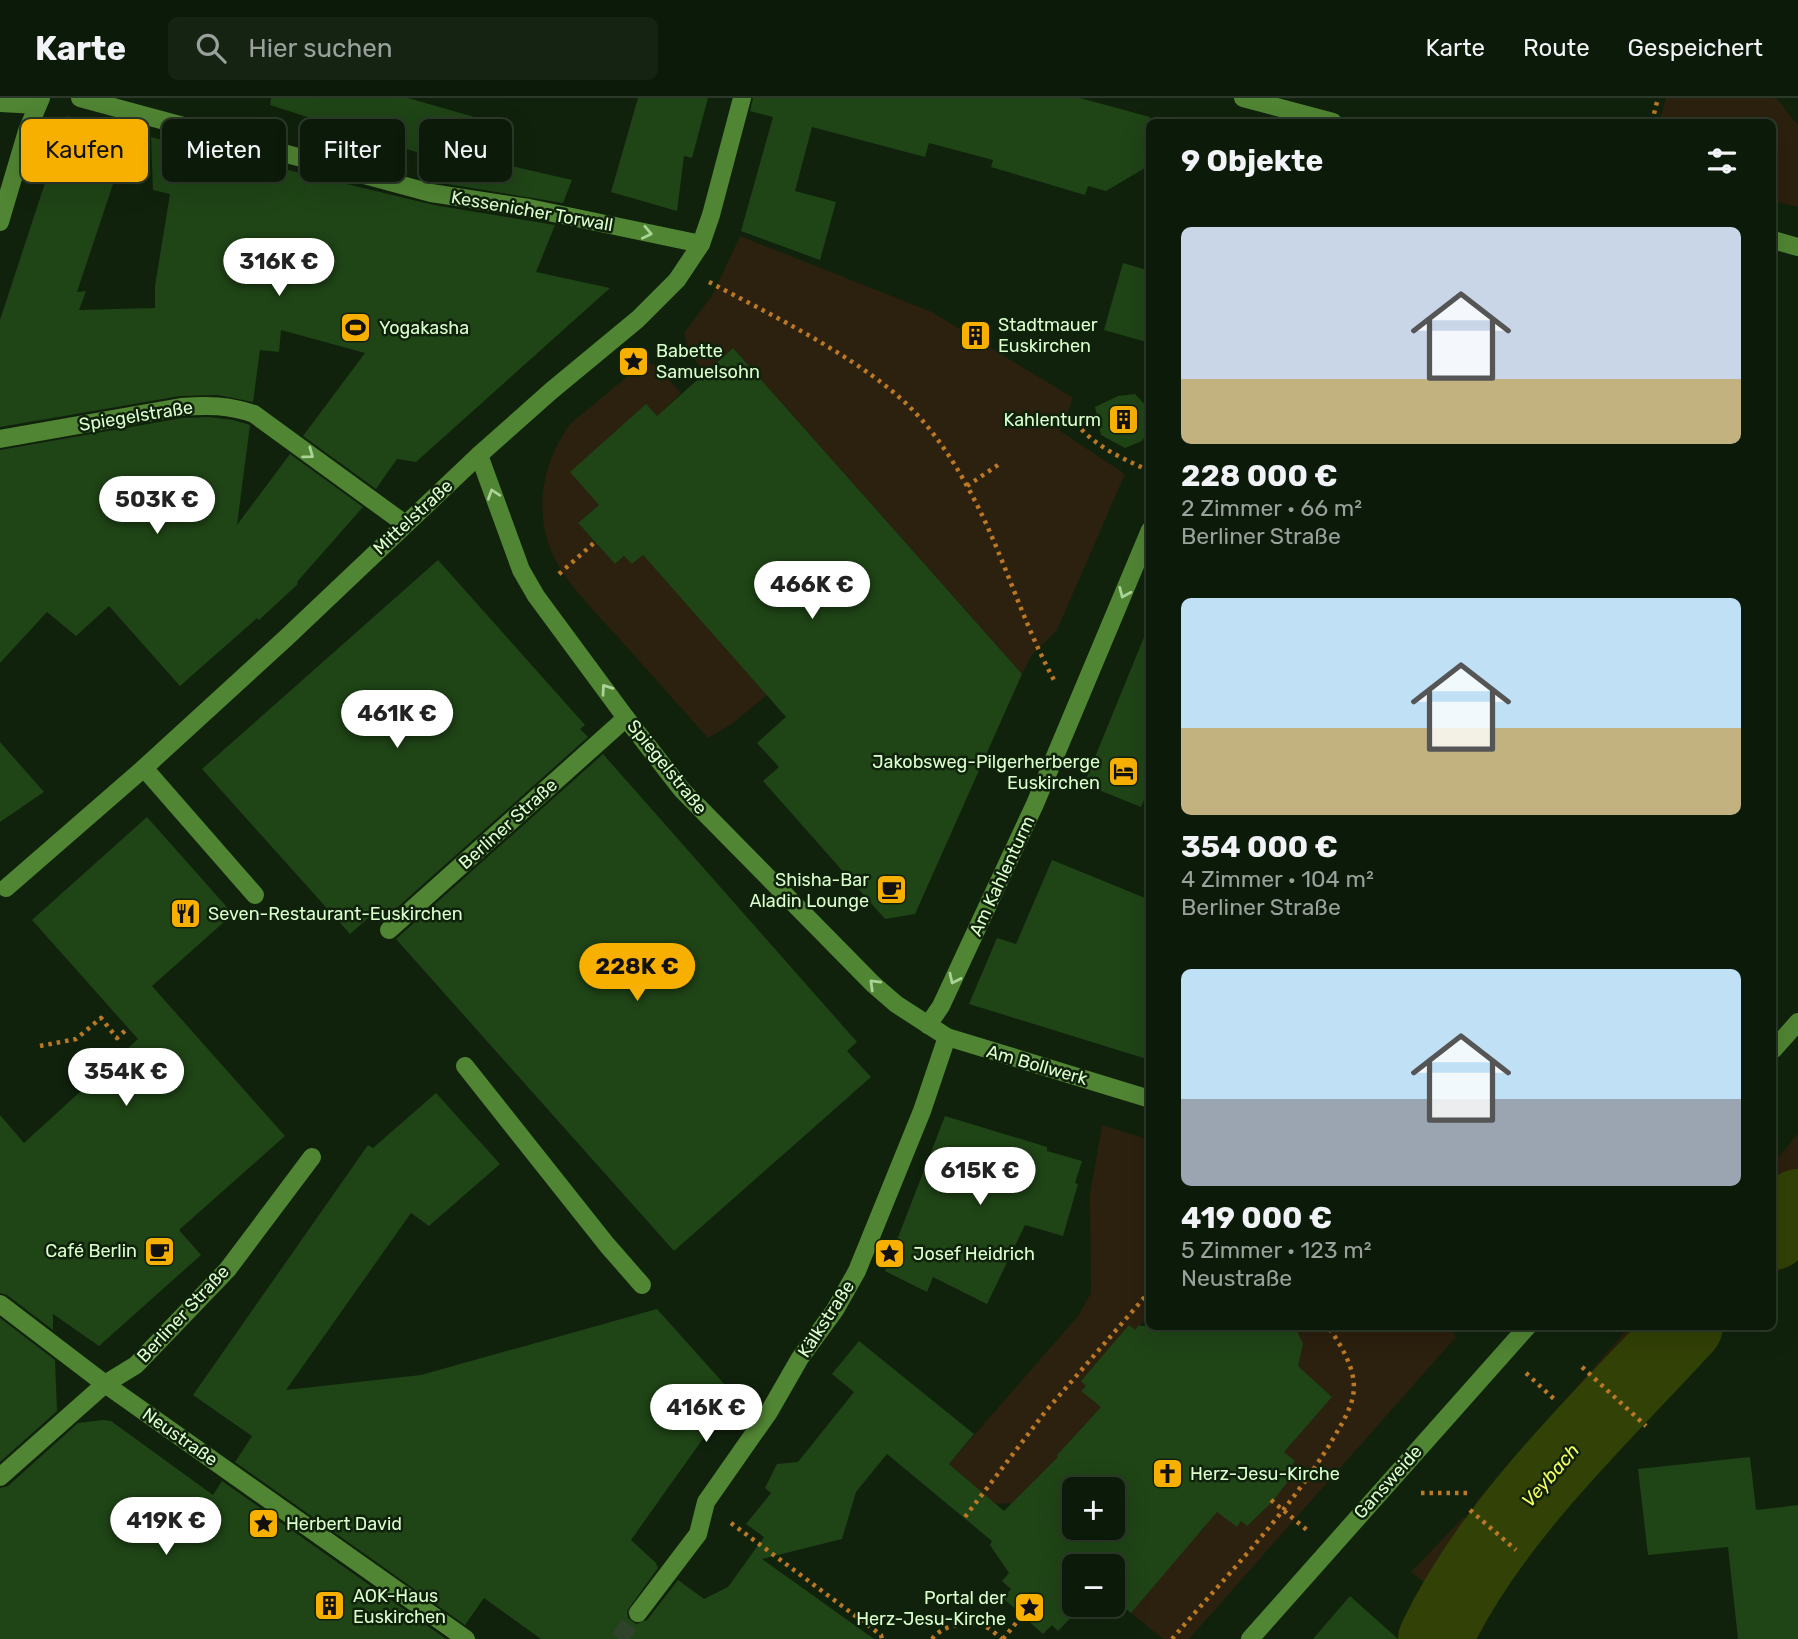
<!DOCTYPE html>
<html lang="de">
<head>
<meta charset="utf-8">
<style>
  body { margin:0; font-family:Rubik,sans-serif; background:#152312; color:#f1f3f6; height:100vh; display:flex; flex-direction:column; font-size:26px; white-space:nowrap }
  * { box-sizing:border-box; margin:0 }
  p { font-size:23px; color:#9aa19c }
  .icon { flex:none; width:38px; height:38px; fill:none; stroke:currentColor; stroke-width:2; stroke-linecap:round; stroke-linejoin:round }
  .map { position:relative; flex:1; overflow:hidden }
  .panel { position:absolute; left:1146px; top:21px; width:630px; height:1211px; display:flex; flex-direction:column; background:#0c1a09; border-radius:10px; box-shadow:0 7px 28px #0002,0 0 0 2px #2c382a }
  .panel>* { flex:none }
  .guide { position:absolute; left:21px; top:21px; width:665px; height:63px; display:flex; gap:14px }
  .tools { position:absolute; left:1062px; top:1379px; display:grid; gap:14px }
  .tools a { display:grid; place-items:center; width:63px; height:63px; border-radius:10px; background:#0c1a09; box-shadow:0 7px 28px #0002,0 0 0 2px #2c382a; font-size:35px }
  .price { position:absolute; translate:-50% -60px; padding:0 16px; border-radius:24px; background:#fff; color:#222; font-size:23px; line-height:46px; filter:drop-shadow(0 2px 4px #0008) }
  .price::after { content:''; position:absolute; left:50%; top:42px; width:21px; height:16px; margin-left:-10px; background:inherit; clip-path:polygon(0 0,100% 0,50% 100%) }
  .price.selected { background:#f8b000; color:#111 }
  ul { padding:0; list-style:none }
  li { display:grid; align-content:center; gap:14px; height:371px; padding:0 35px }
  li span { display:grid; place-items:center; height:217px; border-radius:10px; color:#555 }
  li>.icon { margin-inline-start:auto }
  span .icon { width:126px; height:126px; fill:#fffc; stroke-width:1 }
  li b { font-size:30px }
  h2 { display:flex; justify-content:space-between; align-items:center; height:84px; padding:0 35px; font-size:30px }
  .tag { padding:0 24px; border-radius:10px; background:#0c1a09; box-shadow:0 7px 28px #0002,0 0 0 2px #2c382a; font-size:24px; line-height:63px }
  .tag.selected { background:#f8b000; color:#111 }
  header { display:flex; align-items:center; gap:42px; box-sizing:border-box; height:98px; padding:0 35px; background:#0c1a09; border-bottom:2px solid #2c382a }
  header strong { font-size:33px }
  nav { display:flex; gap:38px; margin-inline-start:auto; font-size:24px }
  .search { width:490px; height:63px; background:#152312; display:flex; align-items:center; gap:18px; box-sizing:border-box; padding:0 24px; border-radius:10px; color:#9aa19c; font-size:26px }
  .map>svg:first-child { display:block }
  .green { fill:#2c200e }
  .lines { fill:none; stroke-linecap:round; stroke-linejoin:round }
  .river { stroke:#324106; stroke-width:74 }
  .building { fill:#1f4416; fill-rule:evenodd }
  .minor-tunnel { stroke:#2e4329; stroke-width:18; stroke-dasharray:18 9; stroke-linecap:butt }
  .path { stroke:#bb7825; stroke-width:4.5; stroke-dasharray:3.5 5; stroke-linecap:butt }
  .minor { stroke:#508533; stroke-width:18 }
  .oneway { stroke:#aad497 }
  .labels { text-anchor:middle; stroke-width:5; stroke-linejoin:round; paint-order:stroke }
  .street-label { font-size:18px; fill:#daffcd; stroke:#10220c }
  .poi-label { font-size:18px; fill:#daffcd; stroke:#10220c; text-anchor:start }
  .water-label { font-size:19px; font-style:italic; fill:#f3ff5b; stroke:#10220c }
</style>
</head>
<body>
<header>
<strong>Karte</strong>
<div class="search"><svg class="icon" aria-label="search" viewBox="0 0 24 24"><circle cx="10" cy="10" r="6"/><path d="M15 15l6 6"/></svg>Hier suchen</div>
<nav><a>Karte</a><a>Route</a><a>Gespeichert</a></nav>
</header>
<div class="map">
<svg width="1798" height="1541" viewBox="0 0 1798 1541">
  <rect width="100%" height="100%" fill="#10220c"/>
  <g class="green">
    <path d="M1666,0H1776L1798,27V109L1773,103V24H1659Z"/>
    <path d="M740,138L932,214L1073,300L1060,333L1125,376L1057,532L1031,558L1022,576L733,250L705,274L689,256L684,235L713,196Z"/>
    <path d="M646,263L657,268L681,295L657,318L646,307L571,374L599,407L578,425L615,466L624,458L632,466L643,457L767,597L733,625L708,640C677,605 646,571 616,537C596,515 573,492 558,467C532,421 540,368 570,326Z"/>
    <path d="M1102,1027L1150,1042V1216L1091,1282L1086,1277L1081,1283L1086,1288L1081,1293L1109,1308L1090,1331L1084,1326L1080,1331L1085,1336L1057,1357L1062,1362L1039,1378L1013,1408L1009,1405L993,1406L983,1433L949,1407L968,1382L949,1366L1078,1218L1091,1195L1090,1096Z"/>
    <path d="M1798,1036V1153L1773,1179V1065Z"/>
    <path d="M1453,1228L1455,1240L1189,1541H1163L1131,1515L1158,1482L1171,1457L1177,1461L1181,1456L1176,1452L1194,1431L1200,1435L1204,1430L1199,1426L1218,1404L1231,1424L1237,1429L1241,1423L1247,1428L1296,1373L1290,1369L1295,1363L1279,1359L1332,1299L1298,1270L1299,1263L1292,1261L1295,1229Z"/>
    <path d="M1630,1228L1727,1229L1672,1288L1518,1441L1476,1404Z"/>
    <path d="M1464,1419L1482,1434L1440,1496L1411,1474Z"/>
  </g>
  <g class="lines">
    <g class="river">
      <path d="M1773,1135L1798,1108"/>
      <path d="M1435,1541C1493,1420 1596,1326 1686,1228"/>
    </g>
  </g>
  <g class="building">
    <path d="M271,0H408L488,23L477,60L572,82L563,105L441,85L447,64L270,7Z"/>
    <path d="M638,0H708L692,60L684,58L677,113L611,94Z"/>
    <path d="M753,0H1080L1150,19V67L1106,93L1088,88L1085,97L991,69L993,62L929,45L925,59L812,29L795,93L836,104L820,162L741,133L773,19L750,13Z"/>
    <path d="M67,18L142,37L125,85L114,83L77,194L86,193L79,212L155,210V188L170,96L153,92L151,39L434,107L555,127L536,174L610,190L416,364L397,361L376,391L303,338L365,255L281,232L279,254L260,252L253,304L218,297L180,298L0,329V222Z"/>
    <path d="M1123,165L1150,173V245L1104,232Z"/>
    <path d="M733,250L1022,576L915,816L885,821L763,683L779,669L757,645L786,619L643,457L632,466L624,458L615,466L578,425L599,407L570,374L646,306L657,318Z"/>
    <path d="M1135,296L1150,312V332L1142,343L1125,350L1101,337L1095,309L1118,298Z"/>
    <path d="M209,319L233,322L250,327L237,427L290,356L363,409L297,484L298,486L259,522L257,520L180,588L109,508L76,538L47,514L0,565V352L182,320Z"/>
    <path d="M438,462L585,627L580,631L588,639L381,824L374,815L350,836L202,671Z"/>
    <path d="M1149,527L1150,689L1141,709L1084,686Z"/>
    <path d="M0,644L44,694L0,724Z"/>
    <path d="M603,656L857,944L847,953L871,979L674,1153L396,841Z"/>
    <path d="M147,719L233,816L152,888L285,1038L179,1132L201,1157L99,1248L53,1216V1232L7,1197L0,1195V1017L24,1045L138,941L32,822Z"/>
    <path d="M1052,762L1150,802V962L969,906L997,840L1016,846Z"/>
    <path d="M436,995L500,1066L429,1128L411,1115L286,1292L421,1277L657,1211L734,1297L631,1442L656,1465L658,1470L627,1513L628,1520L636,1526L647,1522L678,1482L704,1501L728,1489L764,1439L746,1426L771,1395L765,1390L777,1366L798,1364L854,1294L832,1276L859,1243L974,1336L949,1366L1004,1413L1058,1359L1057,1357L1101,1309L1081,1293L1086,1288L1081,1283L1129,1227L1135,1232L1139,1227L1142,1228H1295L1303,1246L1298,1268L1332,1299L1284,1354L1295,1363L1290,1369L1296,1373L1273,1403L1247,1428L1241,1423L1237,1429L1217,1414L1131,1515L1125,1510L1121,1517L1108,1507H1113V1468H1074V1507H1083L1058,1533L1052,1527L1043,1536L1003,1500L1011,1491L1002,1483L1009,1475L990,1447L992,1443L887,1356L856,1394L842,1441L762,1461L874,1541H541L484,1500L465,1527L235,1364L252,1338L193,1297L368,1047L373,1050ZM1074,1391H1113V1430H1074Z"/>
    <path d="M945,1018L1047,1049V1053L1082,1063L1075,1085L1078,1086L1063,1138L1025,1127L987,1206L933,1179L927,1194L885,1173Z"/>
    <path d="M0,1220L55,1262L57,1313L0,1364Z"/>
    <path d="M103,1322L111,1323L213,1397L222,1383L446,1541H0V1390L8,1388L78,1325Z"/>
    <path d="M1750,1359L1756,1412L1798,1407V1541H1738L1728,1449L1648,1457L1638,1371Z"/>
    <path d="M1350,1498L1398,1541H1313Z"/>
  </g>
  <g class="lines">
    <path class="minor-tunnel" d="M619,1541L638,1515"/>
    <g class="path">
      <path d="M1652,24L1658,0"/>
      <path d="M709,184C768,215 841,251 892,293C923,318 948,353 967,388C1002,450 1020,520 1054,582"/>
      <path d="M1076,325C1094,348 1123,361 1150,373"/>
      <path d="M967,388L998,367"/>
      <path d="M559,476L595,444"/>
      <path d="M40,948L76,941L101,920L117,940L128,930"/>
      <path d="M1582,1269L1646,1328"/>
      <path d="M1526,1275L1554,1301"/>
      <path d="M1421,1395H1469"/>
      <path d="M1271,1402L1307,1432"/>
      <path d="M1470,1412L1516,1452"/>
      <path d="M965,1419L1045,1314L1150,1193"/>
      <path d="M731,1425L881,1537L882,1541"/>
      <path d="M932,1541C942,1527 968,1522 984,1528C990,1530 997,1537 1002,1541"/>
      <path d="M1003,1541L1029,1509"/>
      <path d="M1172,1541C1226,1478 1286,1417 1330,1346C1338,1332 1350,1314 1353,1298C1358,1273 1341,1248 1328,1228"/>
    </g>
    <g class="minor">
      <path d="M80,0L431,95L529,110L701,146"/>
      <path d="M1243,0L1333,24"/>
      <path d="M0,5L37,7"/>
      <path d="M0,124L27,33L41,0"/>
      <path d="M1773,142L1798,149"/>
      <path d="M0,341L181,309C207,307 229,307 254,316L405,426"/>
      <path d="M479,357L521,472L536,498L626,620L682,692L873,886L896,906L947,939L1150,1001"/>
      <path d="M144,670L255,797"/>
      <path d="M6,790L144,670L286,540L479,357L551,293L638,221L677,182L701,146L711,117L742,0"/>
      <path d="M389,832L626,620"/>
      <path d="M928,927L941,908L1035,706L1150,432"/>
      <path d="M1773,952L1798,924"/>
      <path d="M465,968L607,1147L642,1187"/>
      <path d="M0,1206L105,1286L466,1541"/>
      <path d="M0,1379L105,1286L136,1267L228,1171L312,1059"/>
      <path d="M638,1515L698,1436L706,1404L769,1314L800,1260L835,1212L857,1173L922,1013L947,939"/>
      <path d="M1250,1541L1528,1228"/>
    </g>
  </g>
  <defs><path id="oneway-chevron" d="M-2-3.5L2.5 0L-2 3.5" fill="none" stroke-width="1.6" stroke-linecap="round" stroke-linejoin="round" transform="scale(1.75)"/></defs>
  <g class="oneway">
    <use href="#oneway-chevron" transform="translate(647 135) rotate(12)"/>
    <use href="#oneway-chevron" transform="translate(309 356) rotate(36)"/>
    <use href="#oneway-chevron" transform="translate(493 396) rotate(-109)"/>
    <use href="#oneway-chevron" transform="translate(1124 495) rotate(113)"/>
    <use href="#oneway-chevron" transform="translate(606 591) rotate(-125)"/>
    <use href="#oneway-chevron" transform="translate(954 881) rotate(115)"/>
    <use href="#oneway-chevron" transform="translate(874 886) rotate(-136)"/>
  </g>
  <defs>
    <symbol id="stadium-square" viewBox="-11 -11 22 22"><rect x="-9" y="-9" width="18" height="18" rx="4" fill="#f8b000" stroke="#10220c"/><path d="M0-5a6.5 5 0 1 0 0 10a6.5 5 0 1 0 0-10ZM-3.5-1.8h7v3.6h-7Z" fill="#111"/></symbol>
    <symbol id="building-square" viewBox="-11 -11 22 22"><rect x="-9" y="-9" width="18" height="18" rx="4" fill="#f8b000" stroke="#10220c"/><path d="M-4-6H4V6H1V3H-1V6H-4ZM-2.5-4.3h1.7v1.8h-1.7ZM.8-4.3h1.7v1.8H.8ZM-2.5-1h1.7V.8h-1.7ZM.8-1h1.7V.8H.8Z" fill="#111"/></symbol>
    <symbol id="sight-square" viewBox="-11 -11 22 22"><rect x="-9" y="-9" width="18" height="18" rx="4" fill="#f8b000" stroke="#10220c"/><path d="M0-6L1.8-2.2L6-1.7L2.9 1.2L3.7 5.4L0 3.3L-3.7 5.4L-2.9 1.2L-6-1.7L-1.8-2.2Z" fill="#111"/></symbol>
    <symbol id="hotel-square" viewBox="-11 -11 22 22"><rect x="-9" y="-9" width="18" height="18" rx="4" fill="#f8b000" stroke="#10220c"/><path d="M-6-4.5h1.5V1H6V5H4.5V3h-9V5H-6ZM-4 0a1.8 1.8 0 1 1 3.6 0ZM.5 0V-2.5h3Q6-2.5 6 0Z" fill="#111"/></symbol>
    <symbol id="cafe-square" viewBox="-11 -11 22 22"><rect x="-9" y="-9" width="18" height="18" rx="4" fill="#f8b000" stroke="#10220c"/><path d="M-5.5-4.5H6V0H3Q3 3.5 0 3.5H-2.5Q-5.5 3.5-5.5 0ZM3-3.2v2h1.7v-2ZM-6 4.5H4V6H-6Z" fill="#111"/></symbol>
    <symbol id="restaurant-square" viewBox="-11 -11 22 22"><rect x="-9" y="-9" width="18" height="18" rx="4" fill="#f8b000" stroke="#10220c"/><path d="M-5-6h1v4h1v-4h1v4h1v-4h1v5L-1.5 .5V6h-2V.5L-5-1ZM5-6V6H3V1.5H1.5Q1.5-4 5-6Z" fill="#111"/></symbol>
    <symbol id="church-square" viewBox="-11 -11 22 22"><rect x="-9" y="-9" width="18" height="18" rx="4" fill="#f8b000" stroke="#10220c"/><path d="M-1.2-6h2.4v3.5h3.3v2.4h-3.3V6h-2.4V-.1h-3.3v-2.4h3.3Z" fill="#111"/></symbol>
  </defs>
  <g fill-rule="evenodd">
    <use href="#stadium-square" x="338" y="212" width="35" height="35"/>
    <use href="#building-square" x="958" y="220" width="35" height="35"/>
    <use href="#sight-square" x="616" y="246" width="35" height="35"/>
    <use href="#building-square" x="1106" y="304" width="35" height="35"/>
    <use href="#hotel-square" x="1106" y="656" width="35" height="35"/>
    <use href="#cafe-square" x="874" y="774" width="35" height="35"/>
    <use href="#restaurant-square" x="168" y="798" width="35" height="35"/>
    <use href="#cafe-square" x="142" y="1136" width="35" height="35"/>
    <use href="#sight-square" x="872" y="1138" width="35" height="35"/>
    <use href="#church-square" x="1150" y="1358" width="35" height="35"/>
    <use href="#sight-square" x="246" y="1408" width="35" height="35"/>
    <use href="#building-square" x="312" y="1490" width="35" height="35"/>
    <use href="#sight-square" x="1012" y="1492" width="35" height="35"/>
  </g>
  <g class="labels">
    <g class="street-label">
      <text transform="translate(532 113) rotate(10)" y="6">Kessenicher Torwall</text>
      <text transform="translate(136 318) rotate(-9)" y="6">Spiegelstraße</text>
      <text transform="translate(413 419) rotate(-43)" y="6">Mittelstraße</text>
      <text transform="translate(667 669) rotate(51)" y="6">Spiegelstraße</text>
      <text transform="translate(508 726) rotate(-42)" y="6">Berliner Straße</text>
      <text transform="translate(1002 778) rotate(-65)" y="6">Am Kahlenturm</text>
      <text transform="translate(1037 967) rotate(16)" y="6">Am Bollwerk</text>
      <text transform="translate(183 1216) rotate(-47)" y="6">Berliner Straße</text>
      <text transform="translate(826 1221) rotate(-57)" y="6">Kälkstraße</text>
      <text transform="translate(180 1339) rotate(35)" y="6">Neustraße</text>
      <text transform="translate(1388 1384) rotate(-48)" y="6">Gansweide</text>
    </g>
    <g class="poi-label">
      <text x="998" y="233">Stadtmauer<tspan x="998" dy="21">Euskirchen</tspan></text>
      <text x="379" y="236">Yogakasha</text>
      <text x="656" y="259">Babette<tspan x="656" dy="21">Samuelsohn</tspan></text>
      <text x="1101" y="328" text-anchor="end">Kahlenturm</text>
      <text x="1100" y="670" text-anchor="end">Jakobsweg-Pilgerherberge<tspan x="1100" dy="21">Euskirchen</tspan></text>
      <text x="869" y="788" text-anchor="end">Shisha-Bar<tspan x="869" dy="21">Aladin Lounge</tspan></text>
      <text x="208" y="822">Seven-Restaurant-Euskirchen</text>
      <text x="137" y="1159" text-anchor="end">Café Berlin</text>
      <text x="913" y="1162">Josef Heidrich</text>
      <text x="1190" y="1382">Herz-Jesu-Kirche</text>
      <text x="286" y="1432">Herbert David</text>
      <text x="353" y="1504">AOK-Haus<tspan x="353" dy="21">Euskirchen</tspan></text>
      <text x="1006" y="1506" text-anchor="end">Portal der<tspan x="1006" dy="21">Herz-Jesu-Kirche</tspan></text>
    </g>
    <g class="water-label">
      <text transform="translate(1550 1377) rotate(-49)" y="7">Veybach</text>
    </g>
  </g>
</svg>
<div class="tools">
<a>+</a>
<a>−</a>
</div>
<b class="price" style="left:279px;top:200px">316K €</b>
<b class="price" style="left:157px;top:438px">503K €</b>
<b class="price" style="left:812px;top:523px">466K €</b>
<b class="price" style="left:397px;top:652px">461K €</b>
<b class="price selected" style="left:637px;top:905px">228K €</b>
<b class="price" style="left:126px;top:1010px">354K €</b>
<b class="price" style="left:980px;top:1109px">615K €</b>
<b class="price" style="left:706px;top:1346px">416K €</b>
<b class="price" style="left:166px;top:1459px">419K €</b>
<div class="guide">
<a class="tag selected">Kaufen</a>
<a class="tag">Mieten</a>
<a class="tag">Filter</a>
<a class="tag">Neu</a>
</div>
<section class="panel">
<h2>9 Objekte<svg class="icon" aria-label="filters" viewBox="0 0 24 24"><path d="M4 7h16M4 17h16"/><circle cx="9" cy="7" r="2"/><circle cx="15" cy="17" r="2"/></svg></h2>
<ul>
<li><span style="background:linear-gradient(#c9d6e8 70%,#c2b280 0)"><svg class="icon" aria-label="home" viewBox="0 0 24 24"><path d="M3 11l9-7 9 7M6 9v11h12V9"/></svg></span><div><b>228 000 €</b><p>2 Zimmer · 66 m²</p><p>Berliner Straße</p></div></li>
<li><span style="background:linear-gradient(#bfe0f5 60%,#c2b280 0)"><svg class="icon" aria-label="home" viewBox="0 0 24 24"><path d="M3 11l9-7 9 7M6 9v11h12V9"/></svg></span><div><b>354 000 €</b><p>4 Zimmer · 104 m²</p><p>Berliner Straße</p></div></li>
<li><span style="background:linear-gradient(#bfe0f5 60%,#9aa5b1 0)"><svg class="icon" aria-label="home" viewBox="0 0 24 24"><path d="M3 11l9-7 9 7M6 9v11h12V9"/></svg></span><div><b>419 000 €</b><p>5 Zimmer · 123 m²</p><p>Neustraße</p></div></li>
</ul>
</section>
</div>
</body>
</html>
